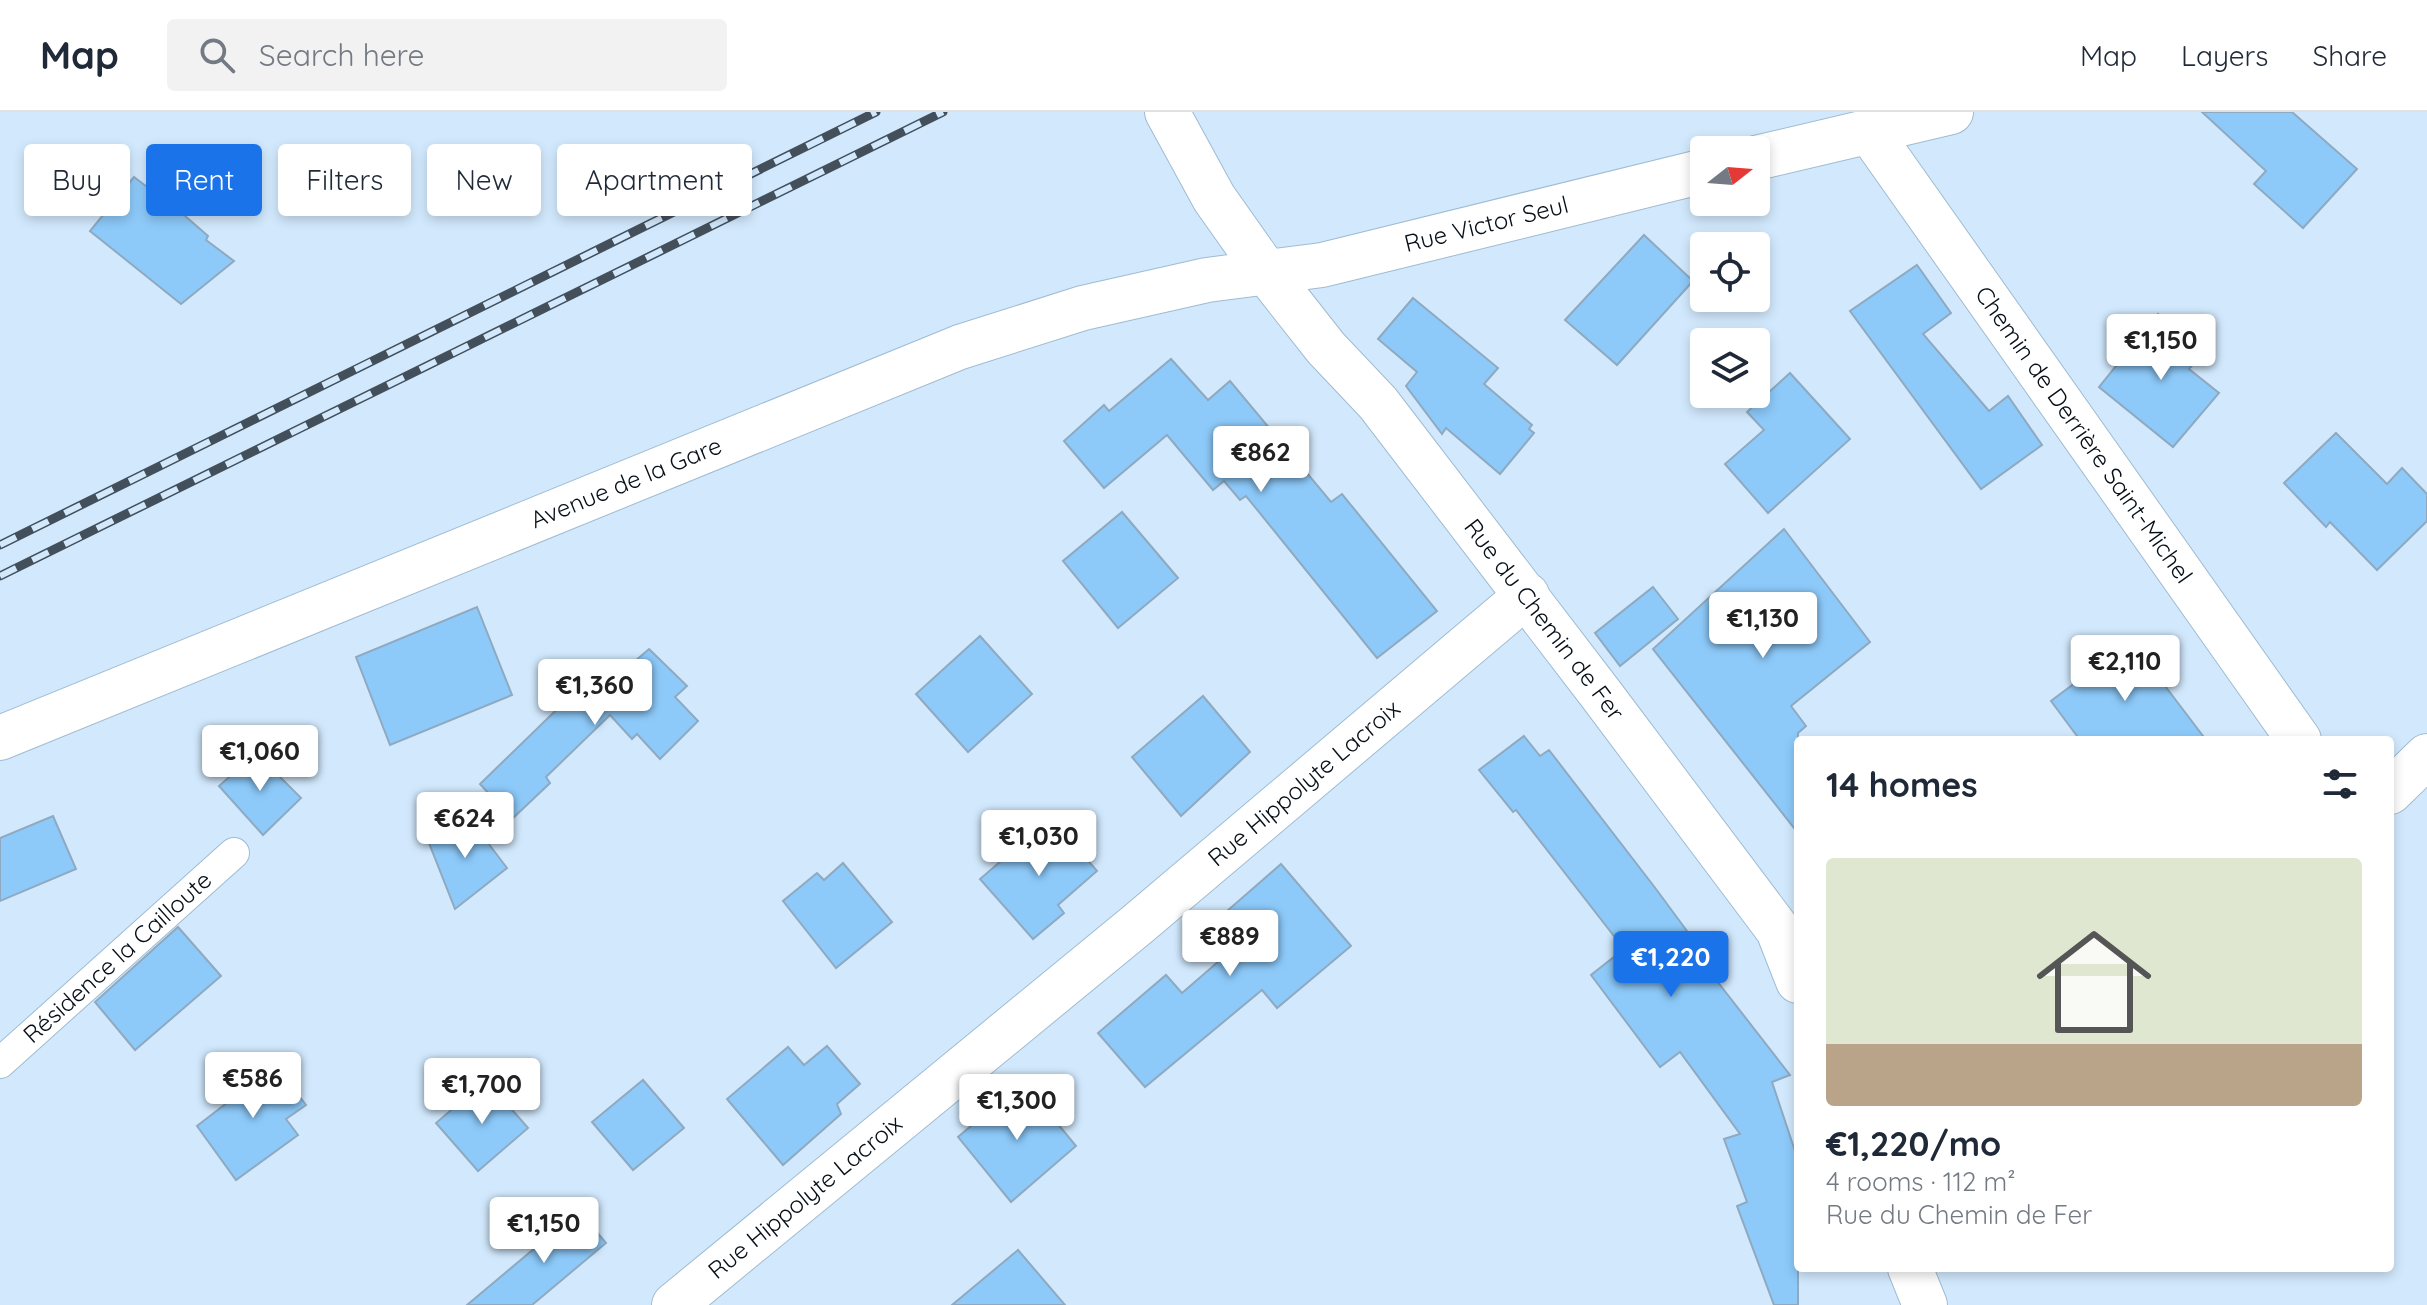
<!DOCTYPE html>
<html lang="en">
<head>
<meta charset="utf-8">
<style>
  body { margin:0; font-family:Quicksand,sans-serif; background:#f2f2f3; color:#1f2937; height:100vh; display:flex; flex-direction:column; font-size:30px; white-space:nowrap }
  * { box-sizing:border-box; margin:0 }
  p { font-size:26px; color:#747a83 }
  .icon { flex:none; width:44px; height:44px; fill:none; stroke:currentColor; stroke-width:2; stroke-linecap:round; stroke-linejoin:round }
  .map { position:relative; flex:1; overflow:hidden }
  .sheet { position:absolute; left:1794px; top:624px; width:600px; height:536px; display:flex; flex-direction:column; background:#fff; border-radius:8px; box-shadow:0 4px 12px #0003 }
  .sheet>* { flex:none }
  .guide { position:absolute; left:24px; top:32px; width:760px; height:72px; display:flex; gap:16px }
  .needle { width:52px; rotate:73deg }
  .fabs { position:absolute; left:1690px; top:24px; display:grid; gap:16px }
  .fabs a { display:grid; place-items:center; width:80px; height:80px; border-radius:8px; background:#fff; box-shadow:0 4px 12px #0003; font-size:40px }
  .price { position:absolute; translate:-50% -68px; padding:0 18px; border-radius:8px; background:#fff; color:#222; font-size:26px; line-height:52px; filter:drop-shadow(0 2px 4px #0008) }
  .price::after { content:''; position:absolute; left:50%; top:48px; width:24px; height:18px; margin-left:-12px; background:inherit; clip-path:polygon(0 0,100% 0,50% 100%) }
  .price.active { background:#1a73e8; color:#fff }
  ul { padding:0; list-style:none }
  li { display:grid; align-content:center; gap:16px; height:424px; padding:0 32px }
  li span { display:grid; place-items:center; height:248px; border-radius:8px; color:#555 }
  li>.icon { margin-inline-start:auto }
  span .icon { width:144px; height:144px; fill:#fffc; stroke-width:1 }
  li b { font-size:34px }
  h2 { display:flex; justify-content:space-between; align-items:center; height:96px; padding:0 32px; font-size:34px }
  .tag { padding:0 28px; border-radius:8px; background:#fff; box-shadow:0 4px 12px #0003; font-size:28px; line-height:72px }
  .tag.active { background:#1a73e8; color:#fff }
  header { display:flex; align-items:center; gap:48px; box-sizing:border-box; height:112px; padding:0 40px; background:#fff; border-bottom:2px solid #e0e1e3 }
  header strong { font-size:38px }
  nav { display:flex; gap:44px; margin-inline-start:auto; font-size:28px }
  .search { width:560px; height:72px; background:#f2f2f3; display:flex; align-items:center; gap:20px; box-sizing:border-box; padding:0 28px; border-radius:8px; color:#747a83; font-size:30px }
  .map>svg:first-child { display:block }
  .building { fill:#8dcafa; stroke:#8ea9c0; stroke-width:2 }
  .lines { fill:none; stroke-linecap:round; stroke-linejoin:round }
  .service-casing { stroke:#9fbbd2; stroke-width:32 }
  .minor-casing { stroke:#9fbbd2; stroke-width:46 }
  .service { stroke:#fff; stroke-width:30 }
  .minor { stroke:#fff; stroke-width:44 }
  .rail-casing { stroke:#43505c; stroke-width:9 }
  .rail { stroke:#d2e9fd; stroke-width:6; stroke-dasharray:18; stroke-linecap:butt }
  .labels { text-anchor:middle; stroke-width:8; stroke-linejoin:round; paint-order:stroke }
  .street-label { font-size:24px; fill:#060f17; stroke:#d2e9fd }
</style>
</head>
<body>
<header>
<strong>Map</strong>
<div class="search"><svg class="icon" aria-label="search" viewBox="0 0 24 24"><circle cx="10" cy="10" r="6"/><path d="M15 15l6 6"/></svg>Search here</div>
<nav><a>Map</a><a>Layers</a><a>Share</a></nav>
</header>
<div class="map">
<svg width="2427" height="1193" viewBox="0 0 2427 1193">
  <rect width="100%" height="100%" fill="#d2e9fd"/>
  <g class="building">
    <path d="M2202,0H2292L2357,57L2303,116L2254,72L2266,59Z"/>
    <path d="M134,65L184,103L208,124L206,128L234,149L181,192L90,119Z"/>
    <path d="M1644,123L1693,169L1617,253L1565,208Z"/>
    <path d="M1917,153L1951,201L1923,222L1989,299L2008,284L2042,333L1981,377L1850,199Z"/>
    <path d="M1413,186L1498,256L1484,272L1532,313L1529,317L1534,321L1500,362L1446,316L1442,322L1406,274L1417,260L1378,227Z"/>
    <path d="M2158,202L2204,239L2189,257L2219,281L2173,335L2099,275Z"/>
    <path d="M1171,247L1208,288L1230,269L1331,390L1342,382L1437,499L1377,546L1246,384L1240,388L1224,369L1213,378L1167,323L1104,376L1064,329L1104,293L1109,299Z"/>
    <path d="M1790,261L1850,327L1768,401L1725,352L1764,318L1747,300Z"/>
    <path d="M2336,321L2387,372L2402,356L2427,382V409L2377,458L2330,410L2326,415L2284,371Z"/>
    <path d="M1122,400L1178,466L1118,516L1063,449Z"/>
    <path d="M1784,417L1870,530L1791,594L1806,614L1798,621V721L1653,537Z"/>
    <path d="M1653,475L1678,507L1620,554L1595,521Z"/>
    <path d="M477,495L512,583L390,633L356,545Z"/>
    <path d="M980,524L1032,582L968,640L916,582Z"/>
    <path d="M2131,529L2206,628H2080L2051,589Z"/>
    <path d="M649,537L687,574L675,585L698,609L660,647L637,622L632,627L610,603L546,665L550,671L512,707L480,672L584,571L603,556L613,568Z"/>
    <path d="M1203,584L1250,640L1181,704L1132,645Z"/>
    <path d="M1524,624L1540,644L1549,638L1656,777L1701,838L1696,842L1790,963L1772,970L1798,1048V1193H1774L1737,1094L1747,1090L1724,1027L1740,1022L1680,940L1660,955L1591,863L1624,837L1516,698L1513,700L1479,658Z"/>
    <path d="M256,641L301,686L263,723L219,674Z"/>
    <path d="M466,702L507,756L455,797L429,731Z"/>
    <path d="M53,704L76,757L0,789V726Z"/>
    <path d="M1051,706L1097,759L1058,793L1064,801L1033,827L980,767Z"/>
    <path d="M843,751L892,810L836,856L783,789L817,761L824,768Z"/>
    <path d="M1281,752L1351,834L1277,896L1262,878L1145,975L1098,921L1166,863L1182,881L1248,824L1227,799Z"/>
    <path d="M178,815L221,864L135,938L95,890Z"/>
    <path d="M827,934L860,972L837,992L841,1002L783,1053L727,987L788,935L804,953Z"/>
    <path d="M271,947L306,993L286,1007L298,1023L236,1068L197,1014L228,990L223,983Z"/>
    <path d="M486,968L528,1016L478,1059L436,1011Z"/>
    <path d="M643,968L684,1016L633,1058L592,1010Z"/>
    <path d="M1023,970L1076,1034L1011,1090L958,1025Z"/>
    <path d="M579,1099L606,1131L532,1193H467Z"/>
    <path d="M1018,1138L1065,1193H952Z"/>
  </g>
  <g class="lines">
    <defs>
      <g id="service">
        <path id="s1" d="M0,951L234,741"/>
      </g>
      <g id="minor">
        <path id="s2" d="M1167,0L1214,86L1267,161L1326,236L1378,291L1600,581L1778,818L1798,869"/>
        <path id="s3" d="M1869,19L2299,628"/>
        <path d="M1756,46L1951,0"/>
        <path id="s4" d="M0,626L960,235L1083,196L1207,168L1322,153L1704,59"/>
        <path d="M2390,680L2427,644"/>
        <path d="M1910,1156L1925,1193"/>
        <path id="s5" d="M674,1193L1138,812L1527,483"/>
      </g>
    </defs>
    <use href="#service" class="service-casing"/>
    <use href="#minor" class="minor-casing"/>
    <use href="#service" class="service"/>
    <use href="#minor" class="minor"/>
    <defs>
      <g id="rail">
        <path d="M0,433L876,0"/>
        <path d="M0,464L943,0"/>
      </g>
    </defs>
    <use href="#rail" class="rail-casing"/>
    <use href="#rail" class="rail"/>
  </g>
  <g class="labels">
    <g class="street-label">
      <text dy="8" stroke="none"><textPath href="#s4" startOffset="1578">Rue Victor Seul</textPath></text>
      <text dy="8" stroke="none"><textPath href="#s3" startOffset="372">Chemin de Derrière Saint-Michel</textPath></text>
      <text dy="8" stroke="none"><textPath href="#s4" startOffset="676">Avenue de la Gare</textPath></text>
      <text dy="8" stroke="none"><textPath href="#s2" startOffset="634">Rue du Chemin de Fer</textPath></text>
      <text dy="8" stroke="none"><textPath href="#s5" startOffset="818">Rue Hippolyte Lacroix</textPath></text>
      <text dy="8" stroke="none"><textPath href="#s1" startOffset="158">Résidence la Cailloute</textPath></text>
      <text dy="8" stroke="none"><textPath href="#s5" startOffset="170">Rue Hippolyte Lacroix</textPath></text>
    </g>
  </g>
</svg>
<div class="fabs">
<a><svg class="needle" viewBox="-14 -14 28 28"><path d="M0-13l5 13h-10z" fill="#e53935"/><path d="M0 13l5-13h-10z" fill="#747a83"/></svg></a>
<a><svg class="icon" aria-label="locate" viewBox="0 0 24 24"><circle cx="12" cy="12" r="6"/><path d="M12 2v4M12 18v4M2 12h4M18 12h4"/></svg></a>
<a><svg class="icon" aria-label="layers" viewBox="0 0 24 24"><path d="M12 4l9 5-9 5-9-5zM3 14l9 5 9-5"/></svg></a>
</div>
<b class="price" style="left:2161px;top:270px">€1,150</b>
<b class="price" style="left:1261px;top:382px">€862</b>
<b class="price" style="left:1763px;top:548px">€1,130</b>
<b class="price" style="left:2125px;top:591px">€2,110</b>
<b class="price" style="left:595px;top:615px">€1,360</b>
<b class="price" style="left:260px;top:681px">€1,060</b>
<b class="price" style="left:465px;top:748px">€624</b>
<b class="price" style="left:1039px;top:766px">€1,030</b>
<b class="price" style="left:1230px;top:866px">€889</b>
<b class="price active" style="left:1671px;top:887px">€1,220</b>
<b class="price" style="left:253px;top:1008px">€586</b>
<b class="price" style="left:482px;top:1014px">€1,700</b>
<b class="price" style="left:1017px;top:1030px">€1,300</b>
<b class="price" style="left:544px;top:1153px">€1,150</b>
<div class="guide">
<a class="tag">Buy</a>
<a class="tag active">Rent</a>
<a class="tag">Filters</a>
<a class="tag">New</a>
<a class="tag">Apartment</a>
</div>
<section class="sheet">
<h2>14 homes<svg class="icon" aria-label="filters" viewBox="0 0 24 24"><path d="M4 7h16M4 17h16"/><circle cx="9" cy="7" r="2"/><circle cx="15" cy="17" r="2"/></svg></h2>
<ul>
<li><span style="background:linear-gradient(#dfe7d0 75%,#b9a48a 0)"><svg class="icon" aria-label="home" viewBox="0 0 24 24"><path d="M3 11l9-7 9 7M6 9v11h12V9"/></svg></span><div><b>€1,220/mo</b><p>4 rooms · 112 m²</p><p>Rue du Chemin de Fer</p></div></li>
</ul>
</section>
</div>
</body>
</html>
